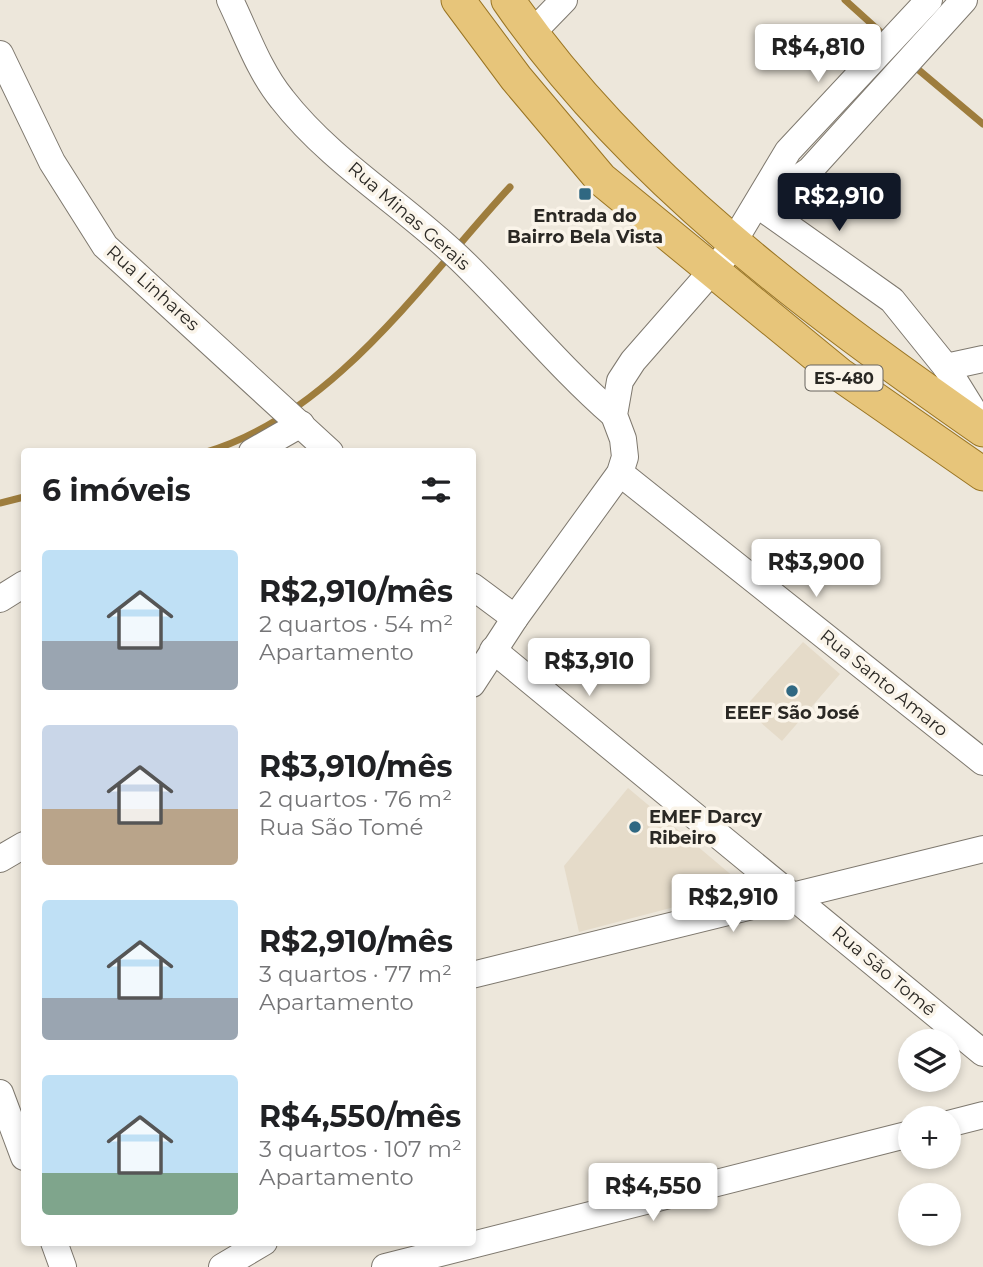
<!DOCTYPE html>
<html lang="pt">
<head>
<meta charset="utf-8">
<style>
  body { margin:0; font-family:Montserrat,sans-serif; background:#f6f6f6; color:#202124; height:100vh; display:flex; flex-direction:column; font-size:26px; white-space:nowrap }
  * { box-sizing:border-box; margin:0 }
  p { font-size:23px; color:#757577 }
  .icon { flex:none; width:38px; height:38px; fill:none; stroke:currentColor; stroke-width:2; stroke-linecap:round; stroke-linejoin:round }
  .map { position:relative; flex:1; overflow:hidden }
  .panel { position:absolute; left:21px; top:448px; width:455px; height:798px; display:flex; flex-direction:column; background:#fff; border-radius:7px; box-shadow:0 4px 10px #0003 }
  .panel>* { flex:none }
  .tools { position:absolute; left:898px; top:1029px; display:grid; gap:14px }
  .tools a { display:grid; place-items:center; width:63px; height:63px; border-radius:50%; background:#fff; box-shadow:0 4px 10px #0003; font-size:35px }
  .price { position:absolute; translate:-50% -60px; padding:0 16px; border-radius:7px; background:#fff; color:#222; font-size:23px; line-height:46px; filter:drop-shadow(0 2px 4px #0008) }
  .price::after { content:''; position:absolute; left:50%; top:42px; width:21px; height:16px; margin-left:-10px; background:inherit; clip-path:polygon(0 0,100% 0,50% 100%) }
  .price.on { background:#111827; color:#fff }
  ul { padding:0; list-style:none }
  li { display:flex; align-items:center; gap:21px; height:175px; padding:0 21px }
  li span { display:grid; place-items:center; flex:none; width:196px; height:140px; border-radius:7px; color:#555 }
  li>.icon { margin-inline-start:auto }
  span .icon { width:84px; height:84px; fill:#fffc; stroke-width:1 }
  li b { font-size:30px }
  h2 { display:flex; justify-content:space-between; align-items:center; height:84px; padding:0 21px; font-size:30px }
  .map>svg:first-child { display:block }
  .built { fill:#e5dbc9 }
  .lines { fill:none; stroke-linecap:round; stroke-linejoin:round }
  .stream { stroke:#9e7d3d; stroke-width:7 }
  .minor-casing { stroke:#7e786e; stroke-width:28 }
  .major-casing { stroke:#9a7523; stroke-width:35 }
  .minor { stroke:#fff; stroke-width:26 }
  .major { stroke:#e7c57a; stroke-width:33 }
  .poi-dot { fill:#306882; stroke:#faf4e9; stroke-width:2.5 }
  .labels { text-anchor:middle; stroke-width:7; stroke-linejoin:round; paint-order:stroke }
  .shield { fill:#faf4e9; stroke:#68655f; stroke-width:2 }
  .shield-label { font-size:16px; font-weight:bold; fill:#2a2824 }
  .street-label { font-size:18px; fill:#2a2824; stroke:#faf4e9 }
  .poi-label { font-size:18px; font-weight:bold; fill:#2a2824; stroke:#faf4e9 }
</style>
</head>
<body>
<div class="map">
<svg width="983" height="1267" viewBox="0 0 983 1267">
  <rect width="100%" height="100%" fill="#ede7db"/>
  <g class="built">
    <path d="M803,642L840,674L782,741L744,708Z"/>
    <path d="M628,788L747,888L579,932L564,866Z"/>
  </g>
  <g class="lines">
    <g class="stream">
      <path d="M845,0L886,37"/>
      <path d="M914,66L983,124"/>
      <path d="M206,452C333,415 424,280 510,187"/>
      <path d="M0,503L24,497"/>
    </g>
    <defs>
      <g id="minor">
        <path d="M230,0C246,33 259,71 282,99C331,162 403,204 460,259C513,310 559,367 614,415"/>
        <path d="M531,34L564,0"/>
        <path d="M0,54L52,162L105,246L330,452"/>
        <path d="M763,202L810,170L964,0"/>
        <path d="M758,205L892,300L946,367L982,425"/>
        <path d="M946,367L983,359"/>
        <path d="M252,452L301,424"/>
        <path d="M620,473L983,762"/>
        <path d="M472,586L515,618"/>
        <path d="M0,599L24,584"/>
        <path d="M493,650L983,1053"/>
        <path d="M472,684L515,618L620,473L625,457L623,439L614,415L620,381L633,361L725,256L788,151L929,0"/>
        <path d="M0,859L24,845"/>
        <path d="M472,975L983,849"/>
        <path d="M0,1093L24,1157"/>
        <path d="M948,1124L983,1115"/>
        <path d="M54,1242L63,1267"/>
        <path d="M222,1267L264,1242"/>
        <path d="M385,1267L910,1134"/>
      </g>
      <g id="major">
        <path d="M458,0L516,78L601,179L839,374L983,474"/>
        <path d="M508,0C629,176 810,309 983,430"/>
      </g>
    </defs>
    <use href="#minor" class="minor-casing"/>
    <use href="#major" class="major-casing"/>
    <use href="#minor" class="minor"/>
    <use href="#major" class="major"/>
  </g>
  <g class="poi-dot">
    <rect x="578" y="187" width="14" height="14" rx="3.5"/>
    <circle cx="792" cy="691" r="7"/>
    <circle cx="635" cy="827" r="7"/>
  </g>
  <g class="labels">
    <rect class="shield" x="805.5" y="365.5" width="77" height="25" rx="5"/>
    <g class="shield-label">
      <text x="844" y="384">ES-480</text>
    </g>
    <g class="street-label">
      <text transform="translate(409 216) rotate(41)" y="6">Rua Minas Gerais</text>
      <text transform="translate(153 288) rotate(42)" y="6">Rua Linhares</text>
      <text transform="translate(884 683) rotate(39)" y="6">Rua Santo Amaro</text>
      <text transform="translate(884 971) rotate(40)" y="6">Rua São Tomé</text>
    </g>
    <g class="poi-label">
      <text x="585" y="222">Entrada do<tspan x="585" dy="21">Bairro Bela Vista</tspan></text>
      <text x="792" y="719">EEEF São José</text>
      <text x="649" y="823" text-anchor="start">EMEF Darcy<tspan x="649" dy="21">Ribeiro</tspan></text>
    </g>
  </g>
</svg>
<div class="tools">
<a><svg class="icon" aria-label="layers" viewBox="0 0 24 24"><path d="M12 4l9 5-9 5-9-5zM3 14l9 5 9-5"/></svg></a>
<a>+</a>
<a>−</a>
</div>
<b class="price" style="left:818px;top:84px">R$4,810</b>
<b class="price on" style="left:839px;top:233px">R$2,910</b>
<b class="price" style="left:816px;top:599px">R$3,900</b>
<b class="price" style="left:589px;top:698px">R$3,910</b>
<b class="price" style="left:733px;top:934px">R$2,910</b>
<b class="price" style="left:653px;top:1223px">R$4,550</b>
<section class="panel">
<h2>6 imóveis<svg class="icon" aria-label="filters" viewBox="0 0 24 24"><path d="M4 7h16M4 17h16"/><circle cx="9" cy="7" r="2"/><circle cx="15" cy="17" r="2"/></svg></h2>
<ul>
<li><span style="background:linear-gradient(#bfe0f5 65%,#9aa5b1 0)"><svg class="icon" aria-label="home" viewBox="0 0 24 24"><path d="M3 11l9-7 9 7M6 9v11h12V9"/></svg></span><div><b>R$2,910/mês</b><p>2 quartos · 54 m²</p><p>Apartamento</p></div></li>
<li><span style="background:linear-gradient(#c9d6e8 60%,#b9a48a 0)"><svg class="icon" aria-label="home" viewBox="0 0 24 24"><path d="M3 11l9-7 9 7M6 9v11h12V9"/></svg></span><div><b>R$3,910/mês</b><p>2 quartos · 76 m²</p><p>Rua São Tomé</p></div></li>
<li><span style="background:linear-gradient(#bfe0f5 70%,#9aa5b1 0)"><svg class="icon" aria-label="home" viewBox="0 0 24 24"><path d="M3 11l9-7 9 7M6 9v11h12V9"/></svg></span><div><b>R$2,910/mês</b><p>3 quartos · 77 m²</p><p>Apartamento</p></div></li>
<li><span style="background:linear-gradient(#bfe0f5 70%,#7fa58c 0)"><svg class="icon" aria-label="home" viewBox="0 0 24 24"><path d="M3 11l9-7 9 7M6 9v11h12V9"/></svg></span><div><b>R$4,550/mês</b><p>3 quartos · 107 m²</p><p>Apartamento</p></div></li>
</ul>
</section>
</div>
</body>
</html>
